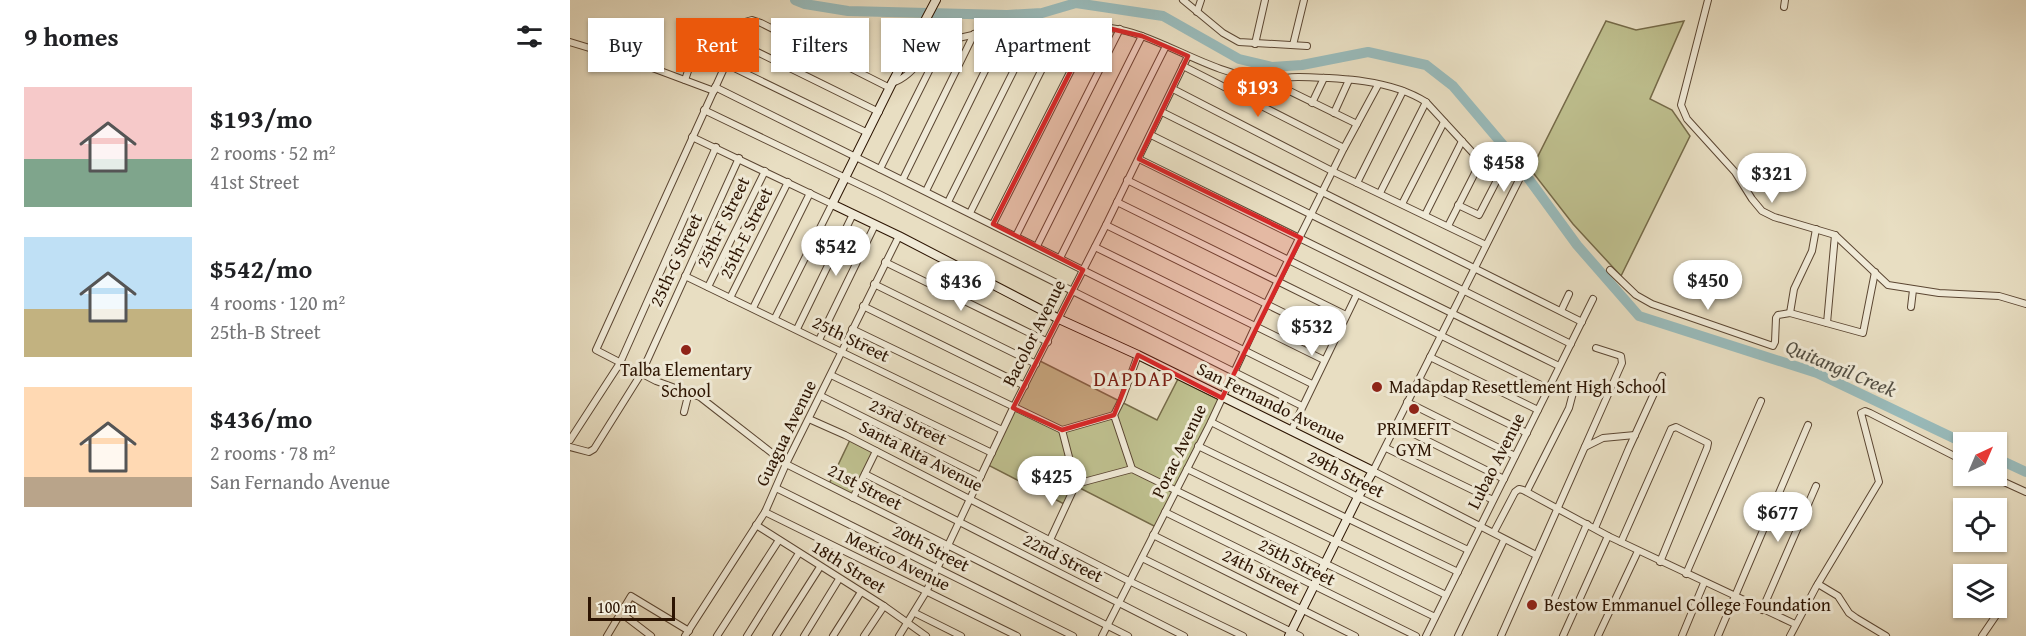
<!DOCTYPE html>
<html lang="en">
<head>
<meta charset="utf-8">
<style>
  body { margin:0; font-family:"Gentium Book Plus",serif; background:#f6f6f6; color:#202124; height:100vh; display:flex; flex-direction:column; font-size:22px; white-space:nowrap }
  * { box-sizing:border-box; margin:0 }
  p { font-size:20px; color:#757577 }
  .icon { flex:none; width:33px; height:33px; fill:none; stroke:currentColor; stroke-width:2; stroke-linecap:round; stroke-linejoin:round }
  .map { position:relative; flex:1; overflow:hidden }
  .details { display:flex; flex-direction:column; background:#fff; width:570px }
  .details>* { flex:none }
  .hud { position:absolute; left:18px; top:18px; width:570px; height:54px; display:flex; gap:12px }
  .needle { width:39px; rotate:44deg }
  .tools { position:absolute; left:1383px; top:432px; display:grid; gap:12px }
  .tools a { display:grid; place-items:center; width:54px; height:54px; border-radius:0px; background:#fff; box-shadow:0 2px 4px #0004; font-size:30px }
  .scale { position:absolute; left:18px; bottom:15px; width:87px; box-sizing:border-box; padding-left:6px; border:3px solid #2c1402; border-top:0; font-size:16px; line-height:21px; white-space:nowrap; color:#2c1402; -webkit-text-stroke:4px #f0ead7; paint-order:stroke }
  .price { position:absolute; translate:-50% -51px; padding:0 14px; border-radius:21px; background:#fff; color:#222; font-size:20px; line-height:39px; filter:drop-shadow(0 2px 3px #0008) }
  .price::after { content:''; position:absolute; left:50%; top:36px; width:18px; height:14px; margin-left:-9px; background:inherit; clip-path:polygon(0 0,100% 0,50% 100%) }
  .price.current { background:#ea580c; color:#fff }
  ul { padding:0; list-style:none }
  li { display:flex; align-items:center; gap:18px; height:150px; padding:0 24px }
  li span { display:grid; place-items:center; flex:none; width:168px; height:120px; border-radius:0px; color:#555 }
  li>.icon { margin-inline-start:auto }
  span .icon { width:72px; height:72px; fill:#fffc; stroke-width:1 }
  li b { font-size:26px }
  h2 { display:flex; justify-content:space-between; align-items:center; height:72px; padding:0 24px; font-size:26px }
  .chip { padding:0 21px; border-radius:0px; background:#fff; box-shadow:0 2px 4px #0004; font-size:21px; line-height:54px }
  .chip.current { background:#ea580c; color:#fff }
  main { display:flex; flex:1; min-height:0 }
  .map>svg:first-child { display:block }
  .green { fill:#bebf8e; stroke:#756a48; stroke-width:1.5 }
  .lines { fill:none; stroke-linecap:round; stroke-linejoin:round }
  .river { stroke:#9bb; stroke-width:10 }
  .minor-casing { stroke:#5b4632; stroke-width:8 }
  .secondary-casing { stroke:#2c1402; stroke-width:10 }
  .minor { stroke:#f0ead7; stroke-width:6 }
  .secondary { stroke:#f0ead7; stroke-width:8 }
  .marked { fill:#d62828; fill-opacity:0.2; stroke:#d62828; stroke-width:4.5; stroke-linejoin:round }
  .poi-dot { fill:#8f2418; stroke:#f0ead7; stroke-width:2 }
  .labels { text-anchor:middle; stroke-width:6; stroke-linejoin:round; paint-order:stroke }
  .street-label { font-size:18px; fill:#2c1402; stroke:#f0ead7 }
  .poi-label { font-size:18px; fill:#2c1402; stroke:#f0ead7 }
  .water-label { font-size:20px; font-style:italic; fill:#524e43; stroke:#f0ead7 }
  .quarter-label { font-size:21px; letter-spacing:1.5px; fill:#7a1f14; stroke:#f0ead7 }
</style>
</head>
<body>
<main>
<section class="details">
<h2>9 homes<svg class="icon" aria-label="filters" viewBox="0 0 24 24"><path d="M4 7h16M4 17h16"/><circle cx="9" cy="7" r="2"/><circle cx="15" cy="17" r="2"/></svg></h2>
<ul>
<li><span style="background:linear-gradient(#f6c9c9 60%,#7fa58c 0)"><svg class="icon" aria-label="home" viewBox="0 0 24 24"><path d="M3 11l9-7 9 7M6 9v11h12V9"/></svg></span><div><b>$193/mo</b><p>2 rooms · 52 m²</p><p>41st Street</p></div></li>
<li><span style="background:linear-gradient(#bfe0f5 60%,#c2b280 0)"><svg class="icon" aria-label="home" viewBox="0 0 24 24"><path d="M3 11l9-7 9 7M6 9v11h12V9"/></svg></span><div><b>$542/mo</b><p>4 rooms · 120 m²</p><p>25th-B Street</p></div></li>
<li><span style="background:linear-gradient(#ffd9b3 75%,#b9a48a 0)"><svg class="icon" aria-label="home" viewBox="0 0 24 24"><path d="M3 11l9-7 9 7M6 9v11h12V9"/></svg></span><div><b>$436/mo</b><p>2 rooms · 78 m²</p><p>San Fernando Avenue</p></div></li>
</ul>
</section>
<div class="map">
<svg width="1456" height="636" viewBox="0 0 1456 636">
  <rect width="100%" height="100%" fill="#e8dec2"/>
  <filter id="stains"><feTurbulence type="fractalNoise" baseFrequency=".00333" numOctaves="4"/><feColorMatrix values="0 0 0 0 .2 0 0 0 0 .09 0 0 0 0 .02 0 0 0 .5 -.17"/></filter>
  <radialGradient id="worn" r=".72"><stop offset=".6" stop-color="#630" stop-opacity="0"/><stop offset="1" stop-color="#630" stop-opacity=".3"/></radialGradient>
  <g class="green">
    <path d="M1036,21L1066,30L1114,21L1080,99L1102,110L1120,136L1051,276L1003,224L961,170Z"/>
    <path d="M468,360L587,420L609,377L651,399L586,527L506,486L496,505L416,464Z"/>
    <path d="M280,440L304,451L282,495L259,484Z"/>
  </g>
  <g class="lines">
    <g class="river">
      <path d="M225,0L235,4L278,11L437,15L472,13L506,3L593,16L669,59L702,67L732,65L798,52L856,65L883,86L939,152L1007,245L1069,316L1247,373L1394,443"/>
      <path d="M1426,458L1456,472"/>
    </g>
    <defs>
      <g id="minor">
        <path d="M613,0L653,33L669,42L737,46"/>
        <path d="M1138,0L1111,105L1117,119L1165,172L1182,199L1192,211L1204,217L1265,235L1318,285L1369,293L1429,296L1456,304"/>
        <path d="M1214,7L1215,0"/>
        <path d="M627,12L631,0"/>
        <path d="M165,41L309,112"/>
        <path d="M0,42L69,63L144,91"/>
        <path d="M685,44L695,0"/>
        <path d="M723,45L734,0"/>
        <path d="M154,63L298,133"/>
        <path d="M613,66L774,148"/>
        <path d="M695,79L787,124"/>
        <path d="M115,80L126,47L138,37"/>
        <path d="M322,83C347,75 352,49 375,42C431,25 517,16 572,36C613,51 648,74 692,79C704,80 716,77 728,77C769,78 820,79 856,102L926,178V182L909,215L888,205"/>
        <path d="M145,87L742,384"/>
        <path d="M320,88L191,23L182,20L175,22L26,350L86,381L130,397L216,464L558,636"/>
        <path d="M603,89L764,172L916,245"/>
        <path d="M742,103L754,78"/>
        <path d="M134,110L309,194L732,406"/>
        <path d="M592,112L1012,322"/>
        <path d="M764,113L779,80"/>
        <path d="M581,135L1001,344"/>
        <path d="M122,137L262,204L205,318"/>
        <path d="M962,154L803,471L966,555"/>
        <path d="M569,159L989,366"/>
        <path d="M310,169L373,43"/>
        <path d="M333,179L404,34"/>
        <path d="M557,180L979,389"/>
        <path d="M787,183L833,91"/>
        <path d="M356,191L435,30"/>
        <path d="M810,193L856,102"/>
        <path d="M378,202L466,26"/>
        <path d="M547,202L776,315"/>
        <path d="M832,204L874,122"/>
        <path d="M400,213L494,25"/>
        <path d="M855,215L892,141"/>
        <path d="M423,224L524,25"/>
        <path d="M536,225L765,338"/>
        <path d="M878,226L911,161"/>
        <path d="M1246,229L1242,251L1224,289L1220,313L1293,333L1305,272"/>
        <path d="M446,236L550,29"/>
        <path d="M467,246L572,36"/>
        <path d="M525,247L754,360"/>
        <path d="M490,258L596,46"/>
        <path d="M315,262L478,342"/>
        <path d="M1040,270L1066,295L1082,304L1203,346L1205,342L1206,318L1208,315L1220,313"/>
        <path d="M115,276L432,430"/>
        <path d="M304,284L466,364"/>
        <path d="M138,287L195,171"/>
        <path d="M160,298L218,182"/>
        <path d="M293,306L455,386"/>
        <path d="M1341,307L1343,290"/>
        <path d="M183,308L240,193"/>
        <path d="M991,311L999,294"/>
        <path d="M1257,323L1265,235"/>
        <path d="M227,329L283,214"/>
        <path d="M282,329L492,430L544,415L562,469"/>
        <path d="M249,340L305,225"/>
        <path d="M860,357L968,410"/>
        <path d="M261,375L422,453"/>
        <path d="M849,380L957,433"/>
        <path d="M251,396L411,476"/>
        <path d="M837,402L945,456"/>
        <path d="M114,412L119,392"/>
        <path d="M544,415L552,399L568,355"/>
        <path d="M239,419L275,435L559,581L673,636"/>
        <path d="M641,422L788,497L898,550"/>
        <path d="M826,425L934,479"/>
        <path d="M492,430L506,484L562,469L865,617"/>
        <path d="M721,431L787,294"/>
        <path d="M0,440L50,363L146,147"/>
        <path d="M628,446L888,572"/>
        <path d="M0,447L19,452L24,449L71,374L169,158"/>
        <path d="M1015,447L1033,438L1065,435"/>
        <path d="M816,448L923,500"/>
        <path d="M617,469L876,595"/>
        <path d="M295,474L614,636"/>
        <path d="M1421,476L1456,492"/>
        <path d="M206,488L503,636"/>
        <path d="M957,491L999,408L1004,389"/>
        <path d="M283,498L306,451"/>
        <path d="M195,512L447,636"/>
        <path d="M595,512L846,636"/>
        <path d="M186,525L314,606L356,636"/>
        <path d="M1025,528L1059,448L1092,376"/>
        <path d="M924,532L945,492L949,489L953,490L1038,536L1225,624"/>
        <path d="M583,535L785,636"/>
        <path d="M480,540L506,484"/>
        <path d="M1051,542L1101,429L1106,427L1138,443L1137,448L1090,562"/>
        <path d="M572,558L730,636"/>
        <path d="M1116,574L1191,401"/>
        <path d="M1248,584L1268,596L1279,613L1286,618L1316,636"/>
        <path d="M983,602L1017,524"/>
        <path d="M1192,610L1246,486"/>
        <path d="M51,613L81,636"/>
        <path d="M345,613L391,636"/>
        <path d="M37,636L61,596L119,631"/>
        <path d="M115,636L195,512L216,464L329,236"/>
        <path d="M147,636L209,540"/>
        <path d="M177,636L229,553"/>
        <path d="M206,636L250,567"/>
        <path d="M234,636L269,579"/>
        <path d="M263,636L291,592"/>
        <path d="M294,636L314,606"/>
        <path d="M329,636L356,592L443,408L536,225L618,56"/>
        <path d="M532,636L641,422L685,327L774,148L808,85"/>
        <path d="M856,636L1023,299"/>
        <path d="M888,636L934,540"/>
        <path d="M931,636L1052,363L1051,356L1026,348"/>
        <path d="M993,636L1038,536"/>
        <path d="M1028,636L1068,551"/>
        <path d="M1112,636L1134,583"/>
        <path d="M1148,636L1238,425"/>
        <path d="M1220,636L1246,587L1309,482L1291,413L1295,411L1300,413L1394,461"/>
        <path d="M1412,636L1427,614"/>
      </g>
      <path id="secondary" d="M366,0L322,83L262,204L329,236L489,319L568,355L803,471L788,497L719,636"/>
    </defs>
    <use href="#minor" class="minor-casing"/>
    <use href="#secondary" class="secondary-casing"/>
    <use href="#minor" class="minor"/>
    <use href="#secondary" class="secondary"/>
  </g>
  <path class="marked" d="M524,25L572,36L618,56L569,159L731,238L652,398L568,355L544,415L492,430L443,408L513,270L423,224Z"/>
  <g class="poi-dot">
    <circle cx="116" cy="350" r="6"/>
    <circle cx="807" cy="387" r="6"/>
    <circle cx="844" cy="409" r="6"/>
    <circle cx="962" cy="605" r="6"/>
  </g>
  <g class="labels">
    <g class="street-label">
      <text transform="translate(153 222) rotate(-64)" y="6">25th-F Street</text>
      <text transform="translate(176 233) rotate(-64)" y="6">25th-E Street</text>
      <text transform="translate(106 260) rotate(-65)" y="6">25th-G Street</text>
      <text transform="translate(464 333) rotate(-63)" y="6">Bacolor Avenue</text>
      <text transform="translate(281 339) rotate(26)" y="6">25th Street</text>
      <text transform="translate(701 403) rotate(26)" y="6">San Fernando Avenue</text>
      <text transform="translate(338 422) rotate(26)" y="6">23rd Street</text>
      <text transform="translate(216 433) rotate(-64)" y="6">Guagua Avenue</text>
      <text transform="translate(609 451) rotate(-64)" y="6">Porac Avenue</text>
      <text transform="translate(351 456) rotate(27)" y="6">Santa Rita Avenue</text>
      <text transform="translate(926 461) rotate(-63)" y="6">Lubao Avenue</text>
      <text transform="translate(776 474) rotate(27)" y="6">29th Street</text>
      <text transform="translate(295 487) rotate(27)" y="6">21st Street</text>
      <text transform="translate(361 548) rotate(27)" y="6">20th Street</text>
      <text transform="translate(493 558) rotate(27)" y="6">22nd Street</text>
      <text transform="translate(328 561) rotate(26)" y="6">Mexico Avenue</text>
      <text transform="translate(727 562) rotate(27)" y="6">25th Street</text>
      <text transform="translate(279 567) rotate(32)" y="6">18th Street</text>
      <text transform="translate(691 572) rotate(26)" y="6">24th Street</text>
    </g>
    <g class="poi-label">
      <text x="116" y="376">Talba Elementary<tspan x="116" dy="21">School</tspan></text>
      <text x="819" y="393" text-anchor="start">Madapdap Resettlement High School</text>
      <text x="844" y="435">PRIMEFIT<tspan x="844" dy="21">GYM</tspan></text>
      <text x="974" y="611" text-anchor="start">Bestow Emmanuel College Foundation</text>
    </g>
    <g class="water-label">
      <text transform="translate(1271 368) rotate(23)" y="7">Quitangil Creek</text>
    </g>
    <g class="quarter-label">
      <text x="564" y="386">DAPDAP</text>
    </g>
  </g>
  <rect width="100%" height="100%" filter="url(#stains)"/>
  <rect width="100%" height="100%" fill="url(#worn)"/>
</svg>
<div class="tools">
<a><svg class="needle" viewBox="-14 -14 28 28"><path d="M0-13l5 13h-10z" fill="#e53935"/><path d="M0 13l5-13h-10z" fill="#757577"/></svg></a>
<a><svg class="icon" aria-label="locate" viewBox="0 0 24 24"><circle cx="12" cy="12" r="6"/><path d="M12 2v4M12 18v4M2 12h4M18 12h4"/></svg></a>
<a><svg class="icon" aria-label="layers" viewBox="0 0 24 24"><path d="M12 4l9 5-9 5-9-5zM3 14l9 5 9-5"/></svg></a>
</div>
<div class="scale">100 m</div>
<b class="price current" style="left:688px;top:118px">$193</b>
<b class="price" style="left:934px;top:193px">$458</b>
<b class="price" style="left:1202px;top:204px">$321</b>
<b class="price" style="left:266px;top:277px">$542</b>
<b class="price" style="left:1138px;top:311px">$450</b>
<b class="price" style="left:391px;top:312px">$436</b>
<b class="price" style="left:742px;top:357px">$532</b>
<b class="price" style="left:482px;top:507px">$425</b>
<b class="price" style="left:1208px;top:543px">$677</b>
<div class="hud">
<a class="chip">Buy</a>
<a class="chip current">Rent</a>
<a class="chip">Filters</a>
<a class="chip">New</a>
<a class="chip">Apartment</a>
</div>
</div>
</main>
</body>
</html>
